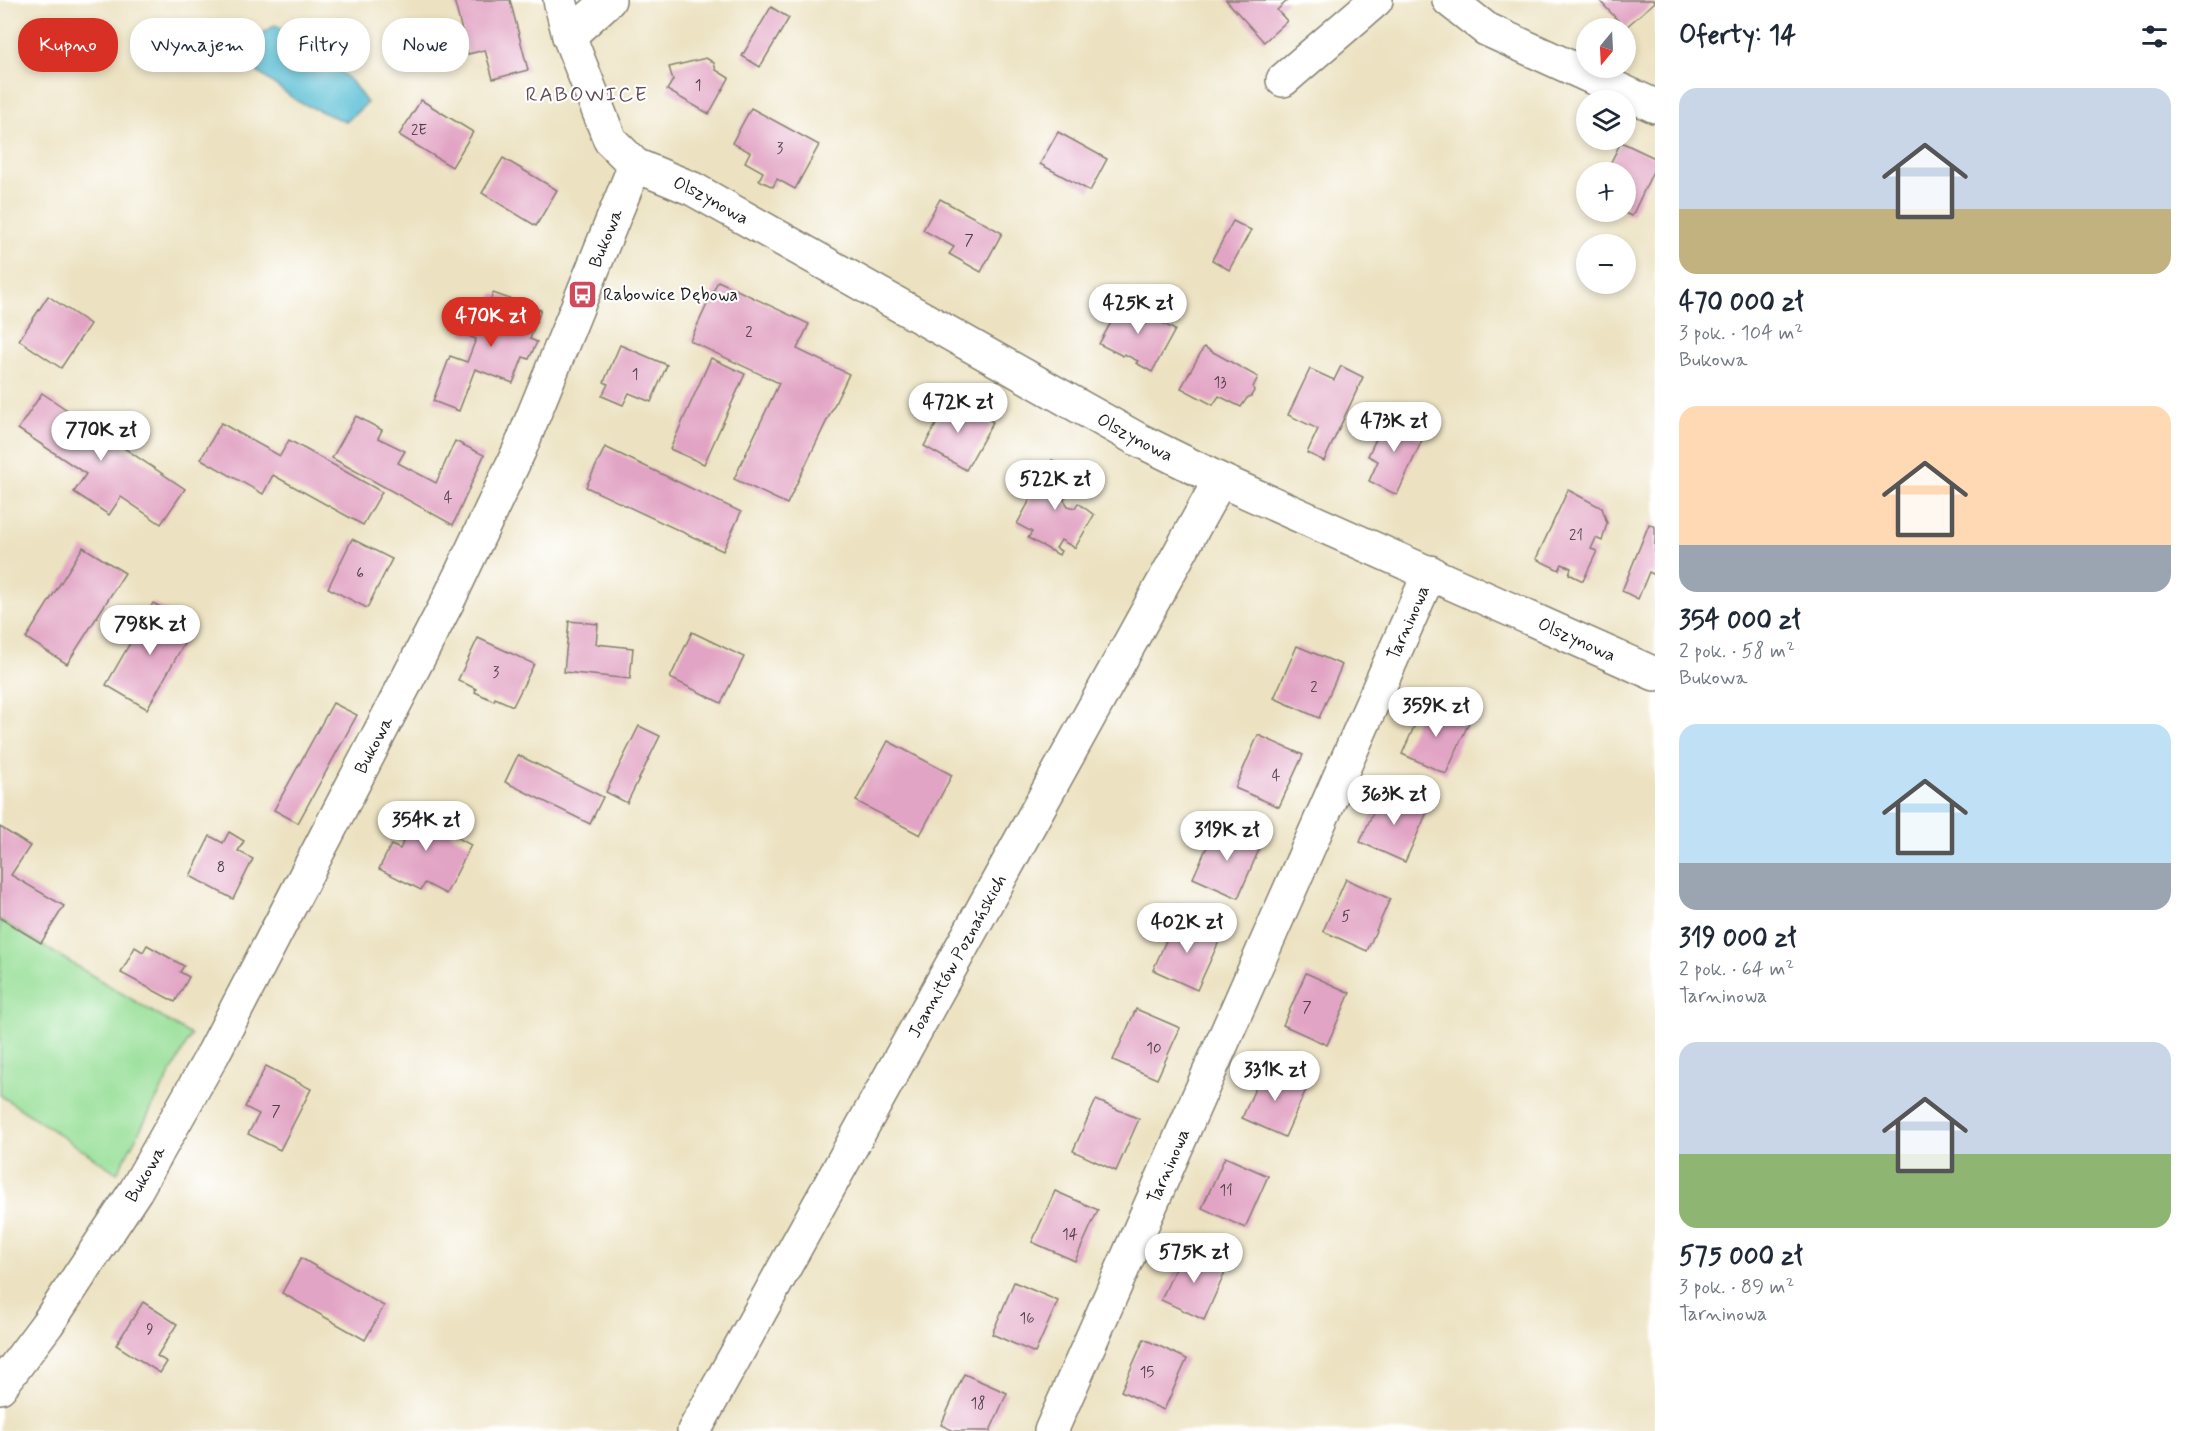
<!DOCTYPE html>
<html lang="pl">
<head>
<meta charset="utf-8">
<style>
  body { margin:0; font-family:Mynerve,sans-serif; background:#f2f2f3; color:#1f2937; height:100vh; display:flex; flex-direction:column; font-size:22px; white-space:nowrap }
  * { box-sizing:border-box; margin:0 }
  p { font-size:20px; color:#747a83 }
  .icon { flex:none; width:33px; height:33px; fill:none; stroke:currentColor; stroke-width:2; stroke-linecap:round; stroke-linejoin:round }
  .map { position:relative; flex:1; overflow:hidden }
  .drawer { display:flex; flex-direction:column; background:#fff; width:540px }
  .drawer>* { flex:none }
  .banner { position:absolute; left:18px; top:18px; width:570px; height:54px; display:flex; gap:12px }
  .needle { width:39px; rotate:198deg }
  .buttons { position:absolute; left:1576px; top:18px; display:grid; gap:12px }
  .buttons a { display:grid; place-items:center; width:60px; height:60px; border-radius:50%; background:#fff; box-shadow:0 3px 9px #0003; font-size:30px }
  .price { position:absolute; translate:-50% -51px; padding:0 14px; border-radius:21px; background:#fff; color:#222; font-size:20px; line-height:39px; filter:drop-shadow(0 2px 3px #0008) }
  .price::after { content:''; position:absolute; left:50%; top:36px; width:18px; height:14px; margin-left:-9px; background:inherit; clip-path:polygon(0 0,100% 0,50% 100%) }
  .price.on { background:#d93025; color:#fff }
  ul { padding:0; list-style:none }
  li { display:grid; align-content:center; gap:12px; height:318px; padding:0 24px }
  li span { display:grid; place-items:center; height:186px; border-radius:18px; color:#555 }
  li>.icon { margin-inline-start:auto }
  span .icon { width:108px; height:108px; fill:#fffc; stroke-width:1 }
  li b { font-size:26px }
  h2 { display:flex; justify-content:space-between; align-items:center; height:72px; padding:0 24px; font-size:26px }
  .chip { padding:0 21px; border-radius:24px; background:#fff; box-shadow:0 3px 9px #0003; font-size:21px; line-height:54px }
  .chip.on { background:#d93025; color:#fff }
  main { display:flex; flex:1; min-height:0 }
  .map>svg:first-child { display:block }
  .green { fill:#98df98; stroke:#5a7e5a; stroke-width:1.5 }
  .water { fill:#56bdd4; stroke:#396c78; stroke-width:1.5 }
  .building { fill:#e2a4c4 }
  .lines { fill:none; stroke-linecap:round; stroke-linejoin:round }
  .minor-casing { stroke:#847f6e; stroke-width:36 }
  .minor { stroke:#fff; stroke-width:33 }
  .labels { text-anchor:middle; stroke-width:4.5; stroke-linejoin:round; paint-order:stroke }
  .number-label { font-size:15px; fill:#4e3e46 }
  .street-label { font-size:18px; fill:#1c1c1c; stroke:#fff }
  .poi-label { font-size:18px; fill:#1c1c1c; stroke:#fff; text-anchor:start }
  .quarter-label { font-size:21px; letter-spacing:1.5px; fill:#614c57; stroke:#fff }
</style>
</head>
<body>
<main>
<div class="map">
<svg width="1655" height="1431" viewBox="0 0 1655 1431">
  <rect width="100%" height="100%" fill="#fff"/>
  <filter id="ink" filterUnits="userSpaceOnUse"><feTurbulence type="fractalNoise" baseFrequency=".0167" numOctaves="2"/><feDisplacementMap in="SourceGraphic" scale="12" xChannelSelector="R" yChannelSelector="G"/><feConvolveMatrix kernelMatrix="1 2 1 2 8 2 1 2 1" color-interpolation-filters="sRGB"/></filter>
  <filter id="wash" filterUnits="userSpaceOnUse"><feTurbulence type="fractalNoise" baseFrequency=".008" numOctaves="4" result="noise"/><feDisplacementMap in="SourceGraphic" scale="24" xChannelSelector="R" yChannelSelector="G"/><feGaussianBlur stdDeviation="1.35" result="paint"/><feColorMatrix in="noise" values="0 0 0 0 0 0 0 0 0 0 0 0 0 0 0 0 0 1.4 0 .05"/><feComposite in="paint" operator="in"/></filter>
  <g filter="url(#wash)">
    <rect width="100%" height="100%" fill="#ece2c1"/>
    <path class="green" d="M0,920L191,1035L117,1173L0,1095Z"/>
    <path class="water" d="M275,25L307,40L352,82L367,103L346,122L297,101L255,70L253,40Z"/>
    <g id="blocks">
      <g class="building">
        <path d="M454,0H510L528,70L493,79L485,50L468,54Z"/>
        <path d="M1226,0H1288L1277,10L1287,21L1264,42Z"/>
        <path d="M1599,0H1655V2L1625,28Z"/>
        <path d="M771,7L789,18L760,67L742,56Z"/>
        <path d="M706,58L714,63L716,70L729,78L709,114L667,90L673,80L669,67Z"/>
        <path d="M421,100L473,132L452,167L399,135Z"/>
        <path d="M751,108L819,145L795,189L777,179L773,187L759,180L763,172L745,162L750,152L732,143Z"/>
        <path d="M1058,132L1107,159L1090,191L1040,164Z"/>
        <path d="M1621,142L1655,158V167L1632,216L1621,212H1626V172H1606Z"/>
        <path d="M503,158L557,190L536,226L482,193Z"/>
        <path d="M940,199L1002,233L981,272L949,254L954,247L923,230Z"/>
        <path d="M1233,221L1251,230L1229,270L1212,260Z"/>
        <path d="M718,281L809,324L797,349L849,374L787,504L734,479L779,383L690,341Z"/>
        <path d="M493,293L541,310L530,339L537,342L529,359L523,357L513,383L475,369L459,411L433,401L450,356L467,362L476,339L463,334L469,317L482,322Z"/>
        <path d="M48,296L90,324L61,368L19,340Z"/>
        <path d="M1123,301L1137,309L1144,307L1159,315L1161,322L1175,330L1152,372L1136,363L1138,361L1124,354L1123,356L1099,344Z"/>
        <path d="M620,345L667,365L651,402L629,393L623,405L602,396L608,384L604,382Z"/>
        <path d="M1204,347L1258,377L1253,387L1254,391L1251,396L1247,398L1241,407L1219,396L1213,405L1181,388Z"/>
        <path d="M711,358L745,374L704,464L670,449Z"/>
        <path d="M1341,366L1363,377L1324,461L1307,453L1318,429L1288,415L1310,369L1334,380Z"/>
        <path d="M42,393L185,489L161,524L121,497L109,515L74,492L86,474L18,429Z"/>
        <path d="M951,398L993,422L966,470L924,446Z"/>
        <path d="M1389,411L1417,425L1412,435L1422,440L1397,495L1369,481L1378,461L1368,456Z"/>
        <path d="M356,416L382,430L378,438L405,451L398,463L436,483L455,441L484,455L453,525L332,458Z"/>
        <path d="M221,423L280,456L289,440L382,492L363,525L273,475L263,494L201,459Z"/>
        <path d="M605,447L741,512L723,551L586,487Z"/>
        <path d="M1052,460L1078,474L1064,500L1068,506L1075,508L1078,503L1094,515L1075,548L1061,540L1056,548L1061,551L1059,555L1028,538L1032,532L1017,524L1032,496L1027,493L1028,490L1034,493Z"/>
        <path d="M1568,490L1602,508L1607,523L1602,541L1596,538L1591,549L1597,551L1583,581L1569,574L1571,568L1562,564L1559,570L1536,559Z"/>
        <path d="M1649,524L1655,527V575L1649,572L1638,599L1622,591Z"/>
        <path d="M352,539L392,559L367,608L328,588Z"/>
        <path d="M83,547L125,573L67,664L26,638Z"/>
        <path d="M153,603L194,626L147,709L106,685Z"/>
        <path d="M569,621L598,624L596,644L633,648L630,679L564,672Z"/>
        <path d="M692,632L744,657L721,703L670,678Z"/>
        <path d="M478,638L534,664L513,706L495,698L494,701L475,692L476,689L458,680Z"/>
        <path d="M1297,646L1342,665L1319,718L1274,698Z"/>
        <path d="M1425,702L1469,722L1446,774L1402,754Z"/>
        <path d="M333,703L357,715L298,823L274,810Z"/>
        <path d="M639,726L660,736L627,803L606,792Z"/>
        <path d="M1258,735L1303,755L1279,807L1235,788Z"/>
        <path d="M888,741L952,775L920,835L856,801Z"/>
        <path d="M518,755L603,797L590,824L505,782Z"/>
        <path d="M1383,790L1428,810L1405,862L1360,842Z"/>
        <path d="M412,805L454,826L450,834L471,845L446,894L425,883L421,890L379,869L391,845L400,849L403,842L395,838L396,836L405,840L408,834L399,829Z"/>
        <path d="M1216,826L1261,845L1238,898L1193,878Z"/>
        <path d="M0,827L30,846L11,875L64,906L41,943L0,918Z"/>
        <path d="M229,832L244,841L238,851L253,859L233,899L190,876L210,836L223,843Z"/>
        <path d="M1346,879L1390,899L1367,951L1323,931Z"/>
        <path d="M1176,918L1221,937L1197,990L1153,970Z"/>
        <path d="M147,945L184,966L180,972L189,977L175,1002L121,973L135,947L143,952Z"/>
        <path d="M1306,973L1350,993L1327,1045L1283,1025Z"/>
        <path d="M1136,1009L1180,1028L1157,1079L1113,1060Z"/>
        <path d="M266,1066L311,1089L280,1150L248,1134L259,1114L245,1107Z"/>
        <path d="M1265,1066L1308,1085L1285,1137L1242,1118Z"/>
        <path d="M1096,1100L1139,1119L1116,1171L1073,1151Z"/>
        <path d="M1225,1157L1268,1176L1245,1228L1202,1208Z"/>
        <path d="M1055,1191L1098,1210L1075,1261L1032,1242Z"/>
        <path d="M1184,1249L1227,1268L1204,1320L1161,1300Z"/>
        <path d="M301,1258L384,1306L365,1340L282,1293Z"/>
        <path d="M1014,1282L1058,1301L1035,1353L992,1334Z"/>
        <path d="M143,1302L177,1324L157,1356L167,1362L160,1373L116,1345Z"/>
        <path d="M1144,1339L1187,1359L1164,1410L1121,1391Z"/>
        <path d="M964,1374L1007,1393L990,1431H954L941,1425Z"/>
      </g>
    </g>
  </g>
  <g filter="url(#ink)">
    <use href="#blocks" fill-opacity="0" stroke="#847f6e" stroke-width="1.5"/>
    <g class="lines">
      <defs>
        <g id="minor">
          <path id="s1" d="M560,0L569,36L610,140L635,165L693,189L1137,439L1220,480L1655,674"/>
          <path d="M1449,0L1486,29L1655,106"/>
          <path d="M569,36L609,0"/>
          <path d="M1283,80L1376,0"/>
          <path id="s2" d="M0,1387L48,1323L136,1190L213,1054L448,601L519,451L635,165"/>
          <path id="s3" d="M694,1431L1220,480"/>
          <path id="s4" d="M1051,1431L1430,572"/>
        </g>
      </defs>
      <use href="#minor" class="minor-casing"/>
      <use href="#minor" class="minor"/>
    </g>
  </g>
  <defs>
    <symbol id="bus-square" viewBox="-11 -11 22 22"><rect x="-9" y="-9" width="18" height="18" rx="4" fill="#d1495b" stroke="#fff"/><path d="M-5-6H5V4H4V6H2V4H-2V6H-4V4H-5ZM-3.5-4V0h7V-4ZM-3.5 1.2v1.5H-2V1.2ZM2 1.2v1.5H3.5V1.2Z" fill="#fff"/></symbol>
  </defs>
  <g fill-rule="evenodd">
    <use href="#bus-square" x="566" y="278" width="33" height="33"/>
  </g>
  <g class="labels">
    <g class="number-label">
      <text x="698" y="90">1</text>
      <text x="419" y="135">2E</text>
      <text x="780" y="153">3</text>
      <text x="969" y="245">7</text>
      <text x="749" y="337">2</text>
      <text x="635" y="379">1</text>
      <text x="1220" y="387">13</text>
      <text x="448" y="502">4</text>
      <text x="1576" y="540">21</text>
      <text x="360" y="578">6</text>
      <text x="496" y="677">3</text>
      <text x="1314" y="692">2</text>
      <text x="1276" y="780">4</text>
      <text x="221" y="872">8</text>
      <text x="1346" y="921">5</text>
      <text x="1307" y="1012">7</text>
      <text x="1154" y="1053">10</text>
      <text x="276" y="1116">7</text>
      <text x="1226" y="1195">11</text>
      <text x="1070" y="1239">14</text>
      <text x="1027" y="1323">16</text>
      <text x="150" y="1334">9</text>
      <text x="1147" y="1377">15</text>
      <text x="978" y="1408">18</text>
    </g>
    <g class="street-label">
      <text dy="6" stroke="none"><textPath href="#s1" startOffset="268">Olszynowa</textPath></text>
      <text dy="6" stroke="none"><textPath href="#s2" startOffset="1302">Bukowa</textPath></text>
      <text dy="6" stroke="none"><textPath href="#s1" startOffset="754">Olszynowa</textPath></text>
      <text dy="6" stroke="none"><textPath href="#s4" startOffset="884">Tarninowa</textPath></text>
      <text dy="6" stroke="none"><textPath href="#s1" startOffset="1240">Olszynowa</textPath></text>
      <text dy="6" stroke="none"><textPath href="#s2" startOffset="744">Bukowa</textPath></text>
      <text dy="6" stroke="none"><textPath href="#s3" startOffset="543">Joannitów Poznańskich</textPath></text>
      <text dy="6" stroke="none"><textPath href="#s4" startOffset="290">Tarninowa</textPath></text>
      <text dy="6" stroke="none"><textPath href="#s2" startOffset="258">Bukowa</textPath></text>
    </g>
    <g class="poi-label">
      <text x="603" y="300">Rabowice Dębowa</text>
    </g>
    <g class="quarter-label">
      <text x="587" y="101">RABOWICE</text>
    </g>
  </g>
</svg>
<div class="buttons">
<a><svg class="needle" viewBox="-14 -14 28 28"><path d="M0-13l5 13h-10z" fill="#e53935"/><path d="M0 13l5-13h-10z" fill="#747a83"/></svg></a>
<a><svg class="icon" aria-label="layers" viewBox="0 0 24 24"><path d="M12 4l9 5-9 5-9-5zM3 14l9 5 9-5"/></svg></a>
<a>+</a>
<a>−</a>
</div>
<b class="price" style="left:1138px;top:335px">425K zł</b>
<b class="price on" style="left:491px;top:348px">470K zł</b>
<b class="price" style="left:958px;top:434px">472K zł</b>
<b class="price" style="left:1394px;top:453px">473K zł</b>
<b class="price" style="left:101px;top:462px">770K zł</b>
<b class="price" style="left:1055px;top:511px">522K zł</b>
<b class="price" style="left:150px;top:656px">798K zł</b>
<b class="price" style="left:1436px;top:738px">359K zł</b>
<b class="price" style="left:1394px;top:826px">363K zł</b>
<b class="price" style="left:426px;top:852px">354K zł</b>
<b class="price" style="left:1227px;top:862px">319K zł</b>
<b class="price" style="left:1187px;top:954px">402K zł</b>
<b class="price" style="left:1275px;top:1102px">331K zł</b>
<b class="price" style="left:1194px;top:1284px">575K zł</b>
<div class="banner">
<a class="chip on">Kupno</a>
<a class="chip">Wynajem</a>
<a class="chip">Filtry</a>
<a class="chip">Nowe</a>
</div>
</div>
<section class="drawer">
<h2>Oferty: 14<svg class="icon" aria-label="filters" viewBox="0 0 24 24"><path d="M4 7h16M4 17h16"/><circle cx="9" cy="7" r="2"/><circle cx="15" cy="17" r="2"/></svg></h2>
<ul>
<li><span style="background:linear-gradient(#c9d6e8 65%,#c2b280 0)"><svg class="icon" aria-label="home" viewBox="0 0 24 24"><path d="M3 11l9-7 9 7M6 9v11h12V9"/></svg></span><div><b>470 000 zł</b><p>3 pok. · 104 m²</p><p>Bukowa</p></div></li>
<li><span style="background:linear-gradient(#ffd9b3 75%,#9aa5b1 0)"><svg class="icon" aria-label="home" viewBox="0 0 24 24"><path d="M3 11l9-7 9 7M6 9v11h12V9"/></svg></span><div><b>354 000 zł</b><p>2 pok. · 58 m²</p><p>Bukowa</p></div></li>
<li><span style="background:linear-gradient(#bfe0f5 75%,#9aa5b1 0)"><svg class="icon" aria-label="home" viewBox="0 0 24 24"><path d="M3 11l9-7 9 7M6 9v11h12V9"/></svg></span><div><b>319 000 zł</b><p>2 pok. · 64 m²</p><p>Tarninowa</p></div></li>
<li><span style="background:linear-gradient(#c9d6e8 60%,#8fb573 0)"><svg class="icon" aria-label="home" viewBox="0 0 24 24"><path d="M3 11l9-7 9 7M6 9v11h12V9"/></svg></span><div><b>575 000 zł</b><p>3 pok. · 89 m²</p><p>Tarninowa</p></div></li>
</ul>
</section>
</main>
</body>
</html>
